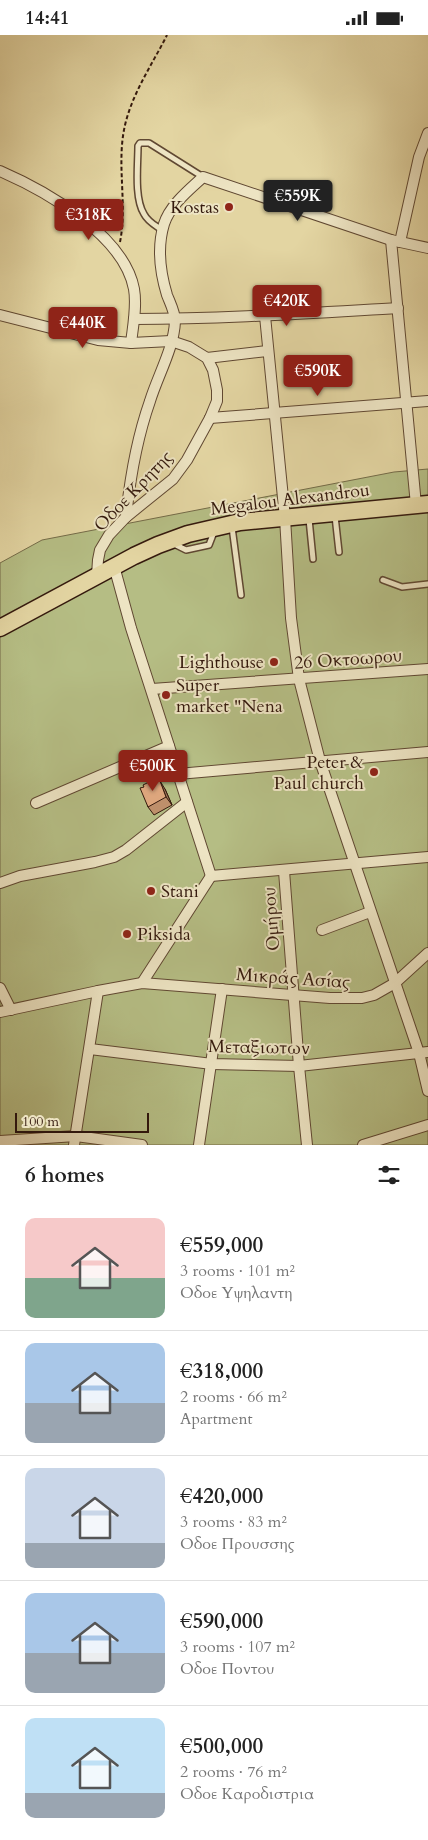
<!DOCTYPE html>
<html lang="en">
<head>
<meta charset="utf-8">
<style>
  body { margin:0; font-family:Cardo,serif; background:#f6f6f6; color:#222; height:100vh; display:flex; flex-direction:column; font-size:19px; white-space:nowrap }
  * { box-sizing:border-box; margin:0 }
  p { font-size:16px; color:#767676 }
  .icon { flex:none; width:28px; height:28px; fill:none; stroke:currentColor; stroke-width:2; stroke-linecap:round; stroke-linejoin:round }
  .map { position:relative; height:1110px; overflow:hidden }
  .details { display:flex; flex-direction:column; background:#fff; flex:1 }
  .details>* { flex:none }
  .scale { position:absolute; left:15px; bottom:12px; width:134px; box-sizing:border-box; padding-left:5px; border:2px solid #34190d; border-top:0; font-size:14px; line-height:18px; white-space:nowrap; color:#34190d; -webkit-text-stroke:4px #ede4c3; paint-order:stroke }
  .price { position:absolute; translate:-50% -42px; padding:0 11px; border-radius:5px; background:#8f2418; color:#fff; font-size:16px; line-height:32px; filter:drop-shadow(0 1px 2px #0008) }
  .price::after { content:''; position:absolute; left:50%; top:30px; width:15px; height:11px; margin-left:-8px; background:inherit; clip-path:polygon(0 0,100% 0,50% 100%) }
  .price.selected { background:#222; color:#fff }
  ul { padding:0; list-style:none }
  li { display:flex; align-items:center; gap:15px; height:125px; padding:0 25px }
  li+li { border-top:1px solid #e0e0e0 }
  li span { display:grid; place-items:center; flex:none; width:140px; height:100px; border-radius:10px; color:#555 }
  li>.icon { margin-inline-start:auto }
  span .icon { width:60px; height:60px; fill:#fffc; stroke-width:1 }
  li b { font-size:21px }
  h2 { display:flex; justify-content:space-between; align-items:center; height:60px; padding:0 25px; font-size:21px }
  .status { display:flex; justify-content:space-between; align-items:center; height:35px; padding:0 25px; background:#fff; direction:ltr }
  .status svg { height:14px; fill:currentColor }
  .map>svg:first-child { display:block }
  .green { fill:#b5bd84; stroke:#746b48 }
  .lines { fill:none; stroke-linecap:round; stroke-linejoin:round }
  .service-casing { stroke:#604832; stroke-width:8 }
  .minor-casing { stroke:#604832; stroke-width:12 }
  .primary-casing { stroke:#34190d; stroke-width:19 }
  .path { stroke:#34190d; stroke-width:2; stroke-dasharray:4 2.5; stroke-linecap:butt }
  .service { stroke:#ede4c3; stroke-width:5 }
  .minor { stroke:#ede4c3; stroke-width:10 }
  .primary { stroke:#e3d5a2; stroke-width:16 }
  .wall { fill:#bf906c; stroke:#34190d }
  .shaded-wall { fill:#9b7558; stroke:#34190d }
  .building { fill:#dea77e; stroke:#34190d }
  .poi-dot { fill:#8f2418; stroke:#ede4c3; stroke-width:2 }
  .labels { text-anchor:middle; stroke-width:4; stroke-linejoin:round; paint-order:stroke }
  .poi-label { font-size:18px; fill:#34190d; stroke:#ede4c3; text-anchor:end }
  .street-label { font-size:18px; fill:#34190d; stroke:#ede4c3 }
</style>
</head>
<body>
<div class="status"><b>14:41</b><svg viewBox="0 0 49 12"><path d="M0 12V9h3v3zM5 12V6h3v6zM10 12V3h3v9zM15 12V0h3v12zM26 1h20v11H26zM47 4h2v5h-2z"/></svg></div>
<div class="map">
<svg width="428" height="1110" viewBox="0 0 428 1110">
  <rect width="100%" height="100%" fill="#e3d5a2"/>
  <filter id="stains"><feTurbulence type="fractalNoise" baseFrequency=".004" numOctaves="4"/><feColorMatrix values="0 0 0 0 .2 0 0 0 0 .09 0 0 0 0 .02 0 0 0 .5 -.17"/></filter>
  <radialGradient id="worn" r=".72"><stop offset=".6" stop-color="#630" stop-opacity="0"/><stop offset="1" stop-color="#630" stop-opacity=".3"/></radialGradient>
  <path class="green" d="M428,434V1110H0V528L42,505L394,437Z"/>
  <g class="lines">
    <defs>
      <g id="service">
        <path d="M162,195C155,190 148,187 144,179C134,163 138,130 138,111L140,108H149L203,142"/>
        <path d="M335,481L339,517"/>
        <path d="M309,484L313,524"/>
        <path d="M232,492L241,560"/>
        <path d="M174,509L186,515L209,510L214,497"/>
        <path d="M383,545L402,552L428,549"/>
      </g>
      <g id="minor">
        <path d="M0,136C46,156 124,200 134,254C137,271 133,291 131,308"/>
        <path d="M391,205L416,470"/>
        <path d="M400,207L419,122L428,98"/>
        <path d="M0,280L98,305L131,308L171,306L189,312L207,323L213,335L217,355V366L210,383L187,425L173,444L126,482L109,500L100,515L98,525L97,540"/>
        <path d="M265,281L285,483L291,583L299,644L320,726L419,1018L428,1056"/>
        <path d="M134,284C222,284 310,278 398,273"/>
        <path d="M207,323L267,316"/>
        <path d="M210,383L428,366"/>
        <path d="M126,482C130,443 137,403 150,366C158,340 174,313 175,286C175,277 170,268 167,260C160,237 157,212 164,189C170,170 189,155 203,142L391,205L428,213"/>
        <path d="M114,531L131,593L211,841"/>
        <path d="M152,654L428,634"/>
        <path d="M178,739L428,717"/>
        <path d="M36,768L169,711"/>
        <path d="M284,836L299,1031L307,1110"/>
        <path d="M211,841L428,822"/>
        <path d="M0,848L20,841L95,827L114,822L126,815L187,767"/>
        <path d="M322,895L370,877"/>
        <path d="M142,948L211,841"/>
        <path d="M0,953L11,975"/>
        <path d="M0,977L98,956L142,948L330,963H362L374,960L395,948L428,918"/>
        <path d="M90,1014L212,1029L299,1031L428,1017"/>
        <path d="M0,1106L76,1101L142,1110"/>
        <path d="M74,1110L98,956"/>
        <path d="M199,1110L222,954"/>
        <path d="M363,1110L428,1090"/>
      </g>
      <path id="primary" d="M0,593L134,521L158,510L188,499L240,487L428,469"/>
    </defs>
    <use href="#service" class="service-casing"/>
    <use href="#minor" class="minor-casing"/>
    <use href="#primary" class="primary-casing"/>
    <path class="path" d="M120,207C127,172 118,136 123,101C128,64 151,32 167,0"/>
    <use href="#service" class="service"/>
    <use href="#minor" class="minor"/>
    <use href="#primary" class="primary"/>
  </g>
  <path class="wall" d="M155,744L165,754L172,770L154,780L148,772L144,752Z"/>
  <path class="shaded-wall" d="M160,746L165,754L172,770L166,762Z"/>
  <path class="building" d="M155,744L156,747L160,746L166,762L148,772L140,753L144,752L143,750Z"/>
  <g class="poi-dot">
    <circle cx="229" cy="172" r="5"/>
    <circle cx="274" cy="627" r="5"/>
    <circle cx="166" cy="660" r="5"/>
    <circle cx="374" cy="737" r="5"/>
    <circle cx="151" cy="856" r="5"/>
    <circle cx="127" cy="899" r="5"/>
  </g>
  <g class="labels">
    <g class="poi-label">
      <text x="219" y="178">Kostas</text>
      <text x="264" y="633">Lighthouse</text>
      <text x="176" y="656" text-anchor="start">Super<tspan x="176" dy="21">market "Nena</tspan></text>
      <text x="364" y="733">Peter &amp;<tspan x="364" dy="21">Paul church</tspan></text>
      <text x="161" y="862" text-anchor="start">Stani</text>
      <text x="137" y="905" text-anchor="start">Piksida</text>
    </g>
    <g class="street-label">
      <text transform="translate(133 456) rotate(-46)" y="6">Oδοε Κρητης</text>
      <text transform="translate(290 464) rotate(-7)" y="6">Megalou Alexandrou</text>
      <text transform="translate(348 624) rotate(-4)" y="6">26 Οκτοωρου</text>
      <text transform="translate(271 884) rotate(-94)" y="6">Ομήρου</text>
      <text transform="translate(293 943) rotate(4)" y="6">Μικράς Ασίας</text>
      <text transform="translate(259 1012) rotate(1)" y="6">Μεταξιωτων</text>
    </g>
  </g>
  <rect width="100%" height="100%" filter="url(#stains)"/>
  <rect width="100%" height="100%" fill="url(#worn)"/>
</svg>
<div class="scale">100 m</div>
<b class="price selected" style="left:298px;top:187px">€559K</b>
<b class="price" style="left:89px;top:206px">€318K</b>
<b class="price" style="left:287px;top:292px">€420K</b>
<b class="price" style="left:83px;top:314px">€440K</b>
<b class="price" style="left:318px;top:362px">€590K</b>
<b class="price" style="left:153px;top:757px">€500K</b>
</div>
<section class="details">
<h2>6 homes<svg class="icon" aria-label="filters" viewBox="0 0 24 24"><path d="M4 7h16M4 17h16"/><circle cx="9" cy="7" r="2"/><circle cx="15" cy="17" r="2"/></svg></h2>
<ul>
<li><span style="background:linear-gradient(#f6c9c9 60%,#7fa58c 0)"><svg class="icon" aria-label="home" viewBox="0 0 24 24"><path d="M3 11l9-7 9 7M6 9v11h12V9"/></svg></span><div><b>€559,000</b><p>3 rooms · 101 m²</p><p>Oδοε Υψηλαντη</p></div></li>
<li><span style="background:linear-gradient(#a9c7e8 60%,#9aa5b1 0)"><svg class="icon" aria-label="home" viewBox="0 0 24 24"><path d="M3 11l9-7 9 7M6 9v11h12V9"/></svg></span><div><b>€318,000</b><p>2 rooms · 66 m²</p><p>Apartment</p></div></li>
<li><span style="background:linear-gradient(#c9d6e8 75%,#9aa5b1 0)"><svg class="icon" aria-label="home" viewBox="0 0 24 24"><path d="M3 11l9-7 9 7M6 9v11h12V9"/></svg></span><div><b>€420,000</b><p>3 rooms · 83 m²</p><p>Oδοε Προυσσης</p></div></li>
<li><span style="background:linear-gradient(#a9c7e8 60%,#9aa5b1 0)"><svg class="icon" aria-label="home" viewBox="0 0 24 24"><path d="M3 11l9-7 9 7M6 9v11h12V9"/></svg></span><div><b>€590,000</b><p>3 rooms · 107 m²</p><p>Oδοε Ποντου</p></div></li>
<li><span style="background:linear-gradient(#bfe0f5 75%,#9aa5b1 0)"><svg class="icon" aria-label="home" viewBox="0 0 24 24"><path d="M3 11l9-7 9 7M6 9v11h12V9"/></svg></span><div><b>€500,000</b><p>2 rooms · 76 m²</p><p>Oδοε Καροδιστρια</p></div></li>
</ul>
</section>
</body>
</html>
